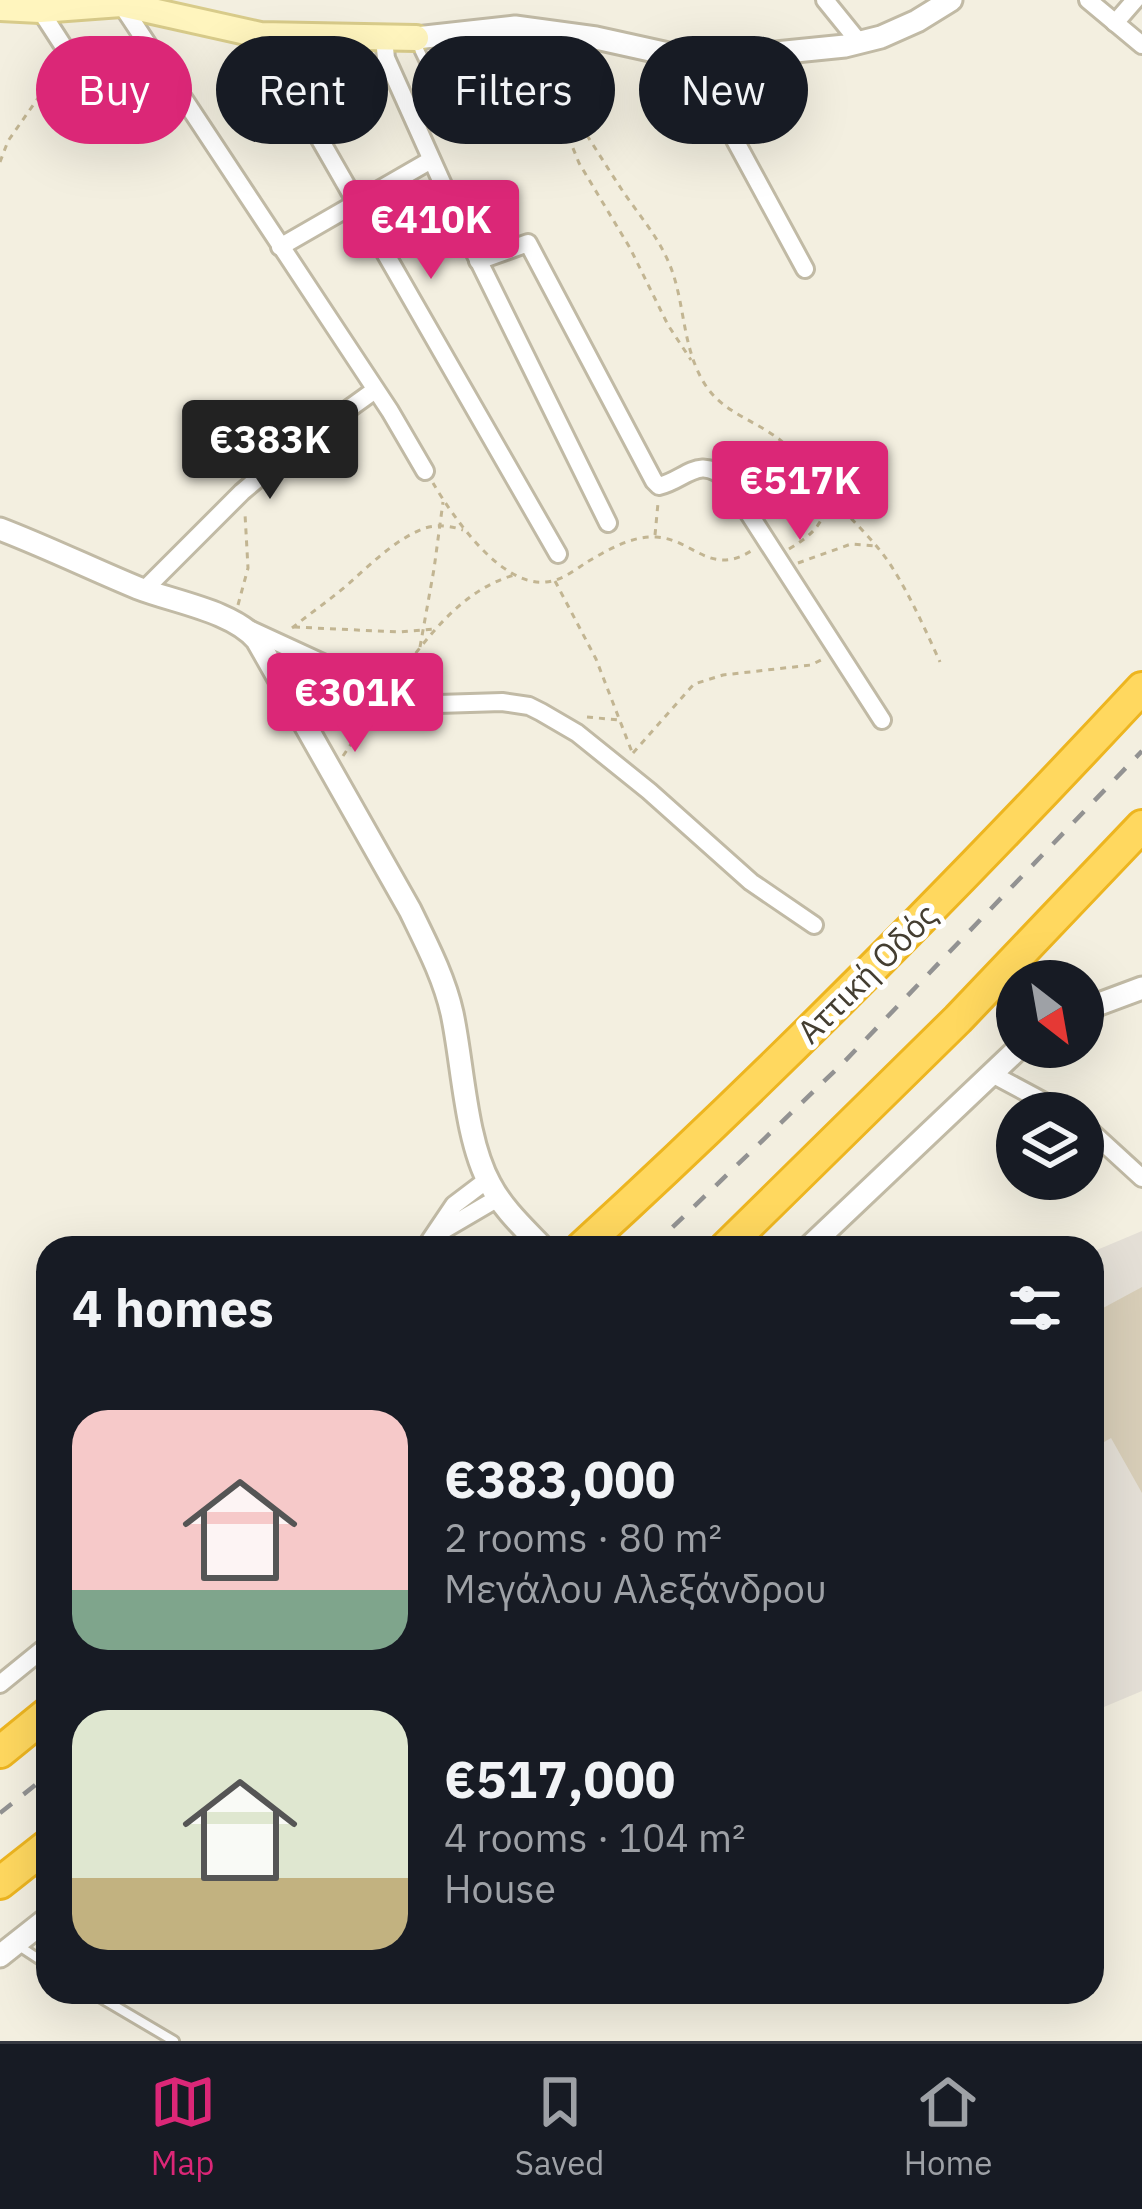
<!DOCTYPE html>
<html lang="en">
<head>
<meta charset="utf-8">
<style>
  body { margin:0; font-family:"IBM Plex Sans",sans-serif; background:#242831; color:#f1f3f6; height:100vh; display:flex; flex-direction:column; font-size:45px; white-space:nowrap }
  * { box-sizing:border-box; margin:0 }
  p { font-size:39px; color:#9ea1a6 }
  .icon { flex:none; width:66px; height:66px; fill:none; stroke:currentColor; stroke-width:2; stroke-linecap:round; stroke-linejoin:round }
  .map { position:relative; flex:1; overflow:hidden }
  .details { position:absolute; left:36px; top:1236px; width:1068px; height:768px; display:flex; flex-direction:column; background:#171b24; border-radius:36px; box-shadow:0 12px 48px #0002 }
  .details>* { flex:none }
  .banner { position:absolute; left:36px; top:36px; width:1071px; height:108px; display:flex; gap:24px }
  .needle { width:78px; rotate:149deg }
  .buttons { position:absolute; left:996px; top:960px; display:grid; gap:24px }
  .buttons a { display:grid; place-items:center; width:108px; height:108px; border-radius:50%; background:#171b24; box-shadow:0 12px 48px #0002; font-size:60px }
  .price { position:absolute; translate:-50% -102px; padding:0 27px; border-radius:12px; background:#db2777; color:#fff; font-size:39px; line-height:78px; filter:drop-shadow(0 3px 6px #0008) }
  .price::after { content:''; position:absolute; left:50%; top:72px; width:36px; height:27px; margin-left:-18px; background:inherit; clip-path:polygon(0 0,100% 0,50% 100%) }
  .price.current { background:#222; color:#fff }
  ul { padding:0; list-style:none }
  li { display:flex; align-items:center; gap:36px; height:300px; padding:0 36px }
  li span { display:grid; place-items:center; flex:none; width:336px; height:240px; border-radius:36px; color:#555 }
  li>.icon { margin-inline-start:auto }
  span .icon { width:144px; height:144px; fill:#fffc; stroke-width:1 }
  li b { font-size:51px }
  h2 { display:flex; justify-content:space-between; align-items:center; height:144px; padding:0 36px; font-size:51px }
  .pill { padding:0 42px; border-radius:54px; background:#171b24; box-shadow:0 12px 48px #0002; font-size:42px; line-height:108px }
  .pill.current { background:#db2777; color:#fff }
  .tab-bar { display:flex; justify-content:space-around; align-items:center; height:168px; border-top:3px solid #363941; background:#171b24; font-size:33px; color:#9ea1a6 }
  .tab-bar a { display:grid; justify-items:center; gap:6px }
  .tab-bar .current { color:#db2777 }
  .map>svg:first-child { display:block }
  .industrial { fill:#e4dfd6 }
  .building { fill:#d8ceb8 }
  .lines { fill:none; stroke-linecap:round; stroke-linejoin:round }
  .service-casing { stroke:#c1baa5; stroke-width:14 }
  .minor-casing { stroke:#c1baa5; stroke-width:22 }
  .tertiary-casing { stroke:#c1baa5; stroke-width:27 }
  .secondary-casing { stroke:#d8cb8a; stroke-width:30 }
  .motorway-casing { stroke:#edb520; stroke-width:36 }
  .path { stroke:#c2b592; stroke-width:3; stroke-dasharray:6 6; stroke-linecap:butt }
  .service { stroke:#fff; stroke-width:8 }
  .minor { stroke:#fff; stroke-width:16 }
  .tertiary { stroke:#fff; stroke-width:21 }
  .secondary { stroke:#fff5be; stroke-width:24 }
  .motorway { stroke:#ffd85f; stroke-width:30 }
  .rail { stroke:#929292; stroke-width:4.5; stroke-dasharray:15 15; stroke-linecap:butt }
  .labels { text-anchor:middle; stroke-width:10; stroke-linejoin:round; paint-order:stroke }
  .street-label { font-size:33px; fill:#443e31; stroke:#fff }
</style>
</head>
<body>
<div class="map">
<svg width="1142" height="2041" viewBox="0 0 1142 2041">
  <rect width="100%" height="100%" fill="#f3efe0"/>
  <path class="industrial" d="M1142,1231V1691L1092,1712V1252Z"/>
  <path class="building" d="M1142,1287V1493L1111,1438L1092,1449V1314Z"/>
  <g class="lines">
    <defs>
      <g id="service">
        <path d="M417,42C430,96 491,91 489,36"/>
        <path d="M19,1946L48,1965"/>
        <path d="M91,1992L174,2041"/>
      </g>
      <g id="minor">
        <path d="M825,0L859,42"/>
        <path d="M1088,0L1142,45"/>
        <path d="M121,4L390,411L425,471"/>
        <path d="M40,10L62,44"/>
        <path d="M1115,23L1135,0"/>
        <path d="M260,35L558,554"/>
        <path d="M384,39L386,58L462,227L608,523"/>
        <path d="M691,59L805,269"/>
        <path d="M280,247L431,160"/>
        <path d="M478,261L528,243L654,481L659,486C686,480 699,453 728,481L882,720"/>
        <path d="M144,590L242,492L293,449L375,390"/>
        <path d="M251,630L340,671L438,704L502,702L529,706L541,712L577,733L649,791L751,882L814,925"/>
        <path d="M992,1074L1065,1113"/>
        <path d="M1083,1124L1142,1178"/>
        <path d="M440,1232L498,1198"/>
        <path d="M425,1248L454,1205L487,1180"/>
        <path d="M0,1684L48,1645"/>
      </g>
      <g id="tertiary">
        <path d="M416,38L515,27L596,38L691,59H716L845,46L881,37L917,21L951,0"/>
        <path d="M0,529C47,547 92,569 138,588C174,602 233,611 257,640L410,910C426,943 444,977 452,1013C463,1064 465,1139 490,1184C503,1209 524,1228 543,1248"/>
        <path d="M1083,1010L1142,988"/>
        <path d="M808,1248L1020,1047"/>
        <path d="M0,1956L48,1918"/>
      </g>
      <path id="secondary" d="M0,8L40,10L121,4L260,35L416,38"/>
      <g id="motorway">
        <path d="M581,1248C776,1070 962,881 1142,688"/>
        <path d="M725,1248L958,1019L1142,826"/>
        <path d="M0,1752L48,1713"/>
        <path d="M0,1883L48,1845"/>
      </g>
    </defs>
    <use href="#service" class="service-casing"/>
    <use href="#minor" class="minor-casing"/>
    <use href="#tertiary" class="tertiary-casing"/>
    <use href="#secondary" class="secondary-casing"/>
    <use href="#motorway" class="motorway-casing"/>
    <g class="path">
      <path d="M539,53L551,83"/>
      <path d="M552,86C579,120 600,157 624,193C640,216 658,237 669,263C686,303 681,348 706,386C725,415 762,422 787,446C809,467 828,492 848,515C862,530 878,546 890,564C910,595 925,629 940,662"/>
      <path d="M555,91L564,126L579,163L630,248L668,325L691,360"/>
      <path d="M0,162L8,141L43,91"/>
      <path d="M433,483C453,517 501,587 546,582C561,581 575,570 587,562C608,550 630,536 656,537C693,539 710,577 751,551"/>
      <path d="M655,535L658,503"/>
      <path d="M789,549C815,533 826,523 827,491"/>
      <path d="M798,563L851,544L875,546"/>
      <path d="M555,581L596,659L632,752"/>
      <path d="M238,605L248,568L245,514"/>
      <path d="M294,627L399,632L434,629"/>
      <path d="M292,628C312,612 334,597 354,579C375,560 398,538 425,528C438,524 451,526 463,530"/>
      <path d="M420,647L434,569L443,502"/>
      <path d="M401,672C432,632 463,590 514,575"/>
      <path d="M587,717L619,720"/>
      <path d="M633,753L694,684L723,675L811,665L823,659"/>
      <path d="M343,756L378,704"/>
    </g>
    <use href="#service" class="service"/>
    <use href="#minor" class="minor"/>
    <use href="#tertiary" class="tertiary"/>
    <use href="#secondary" class="secondary"/>
    <use href="#motorway" class="motorway"/>
    <g class="rail">
      <path d="M651,1248L845,1061L1142,751"/>
      <path d="M0,1813L48,1775"/>
    </g>
  </g>
  <g class="labels">
    <g class="street-label">
      <text transform="translate(867 973) rotate(-45)" y="12">Αττική Οδός</text>
    </g>
  </g>
</svg>
<div class="buttons">
<a><svg class="needle" viewBox="-14 -14 28 28"><path d="M0-13l5 13h-10z" fill="#e53935"/><path d="M0 13l5-13h-10z" fill="#9ea1a6"/></svg></a>
<a><svg class="icon" aria-label="layers" viewBox="0 0 24 24"><path d="M12 4l9 5-9 5-9-5zM3 14l9 5 9-5"/></svg></a>
</div>
<b class="price" style="left:431px;top:282px">€410K</b>
<b class="price current" style="left:270px;top:502px">€383K</b>
<b class="price" style="left:800px;top:543px">€517K</b>
<b class="price" style="left:355px;top:755px">€301K</b>
<div class="banner">
<a class="pill current">Buy</a>
<a class="pill">Rent</a>
<a class="pill">Filters</a>
<a class="pill">New</a>
</div>
<section class="details">
<h2>4 homes<svg class="icon" aria-label="filters" viewBox="0 0 24 24"><path d="M4 7h16M4 17h16"/><circle cx="9" cy="7" r="2"/><circle cx="15" cy="17" r="2"/></svg></h2>
<ul>
<li><span style="background:linear-gradient(#f6c9c9 75%,#7fa58c 0)"><svg class="icon" aria-label="home" viewBox="0 0 24 24"><path d="M3 11l9-7 9 7M6 9v11h12V9"/></svg></span><div><b>€383,000</b><p>2 rooms · 80 m²</p><p>Μεγάλου Αλεξάνδρου</p></div></li>
<li><span style="background:linear-gradient(#dfe7d0 70%,#c2b280 0)"><svg class="icon" aria-label="home" viewBox="0 0 24 24"><path d="M3 11l9-7 9 7M6 9v11h12V9"/></svg></span><div><b>€517,000</b><p>4 rooms · 104 m²</p><p>House</p></div></li>
</ul>
</section>
</div>
<nav class="tab-bar">
<a class="current"><svg class="icon" aria-label="map" viewBox="0 0 24 24"><path d="M3 6l6-2 6 2 6-2v14l-6 2-6-2-6 2zM9 4v14M15 6v14"/></svg>Map</a>
<a><svg class="icon" aria-label="saved" viewBox="0 0 24 24"><path d="M7 4h10v16l-5-4-5 4z"/></svg>Saved</a>
<a><svg class="icon" aria-label="home" viewBox="0 0 24 24"><path d="M3 11l9-7 9 7M6 9v11h12V9"/></svg>Home</a>
</nav>
</body>
</html>
